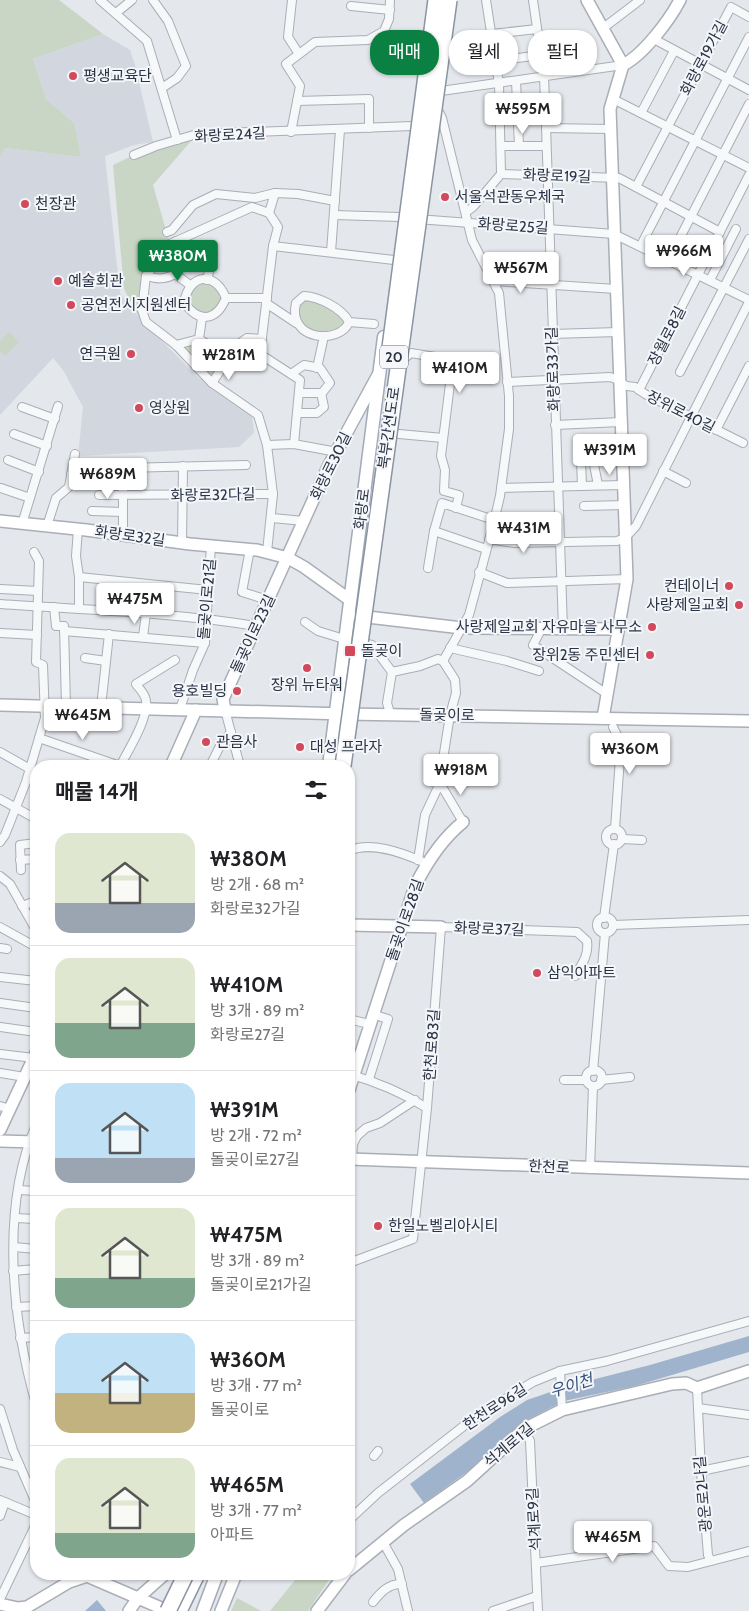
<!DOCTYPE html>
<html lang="ko">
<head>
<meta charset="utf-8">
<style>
  body { margin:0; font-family:Cabin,"Noto Sans KR",sans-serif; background:#f6f6f6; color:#202124; height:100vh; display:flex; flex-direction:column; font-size:19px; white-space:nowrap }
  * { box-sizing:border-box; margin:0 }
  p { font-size:16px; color:#757577 }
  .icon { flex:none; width:28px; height:28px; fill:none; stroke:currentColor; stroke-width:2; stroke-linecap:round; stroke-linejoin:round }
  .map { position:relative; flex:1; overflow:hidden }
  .drawer { position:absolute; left:30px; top:760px; width:325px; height:820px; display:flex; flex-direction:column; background:#fff; border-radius:20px; box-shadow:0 1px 4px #0004 }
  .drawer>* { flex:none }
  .banner { position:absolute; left:370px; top:30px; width:304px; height:45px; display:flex; gap:10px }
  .price { position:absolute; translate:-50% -42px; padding:0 11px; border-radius:5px; background:#fff; color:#222; font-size:16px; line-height:32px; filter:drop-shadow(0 1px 2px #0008) }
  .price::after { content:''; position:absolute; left:50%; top:30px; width:15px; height:11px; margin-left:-8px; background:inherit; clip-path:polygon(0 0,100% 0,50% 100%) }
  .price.current { background:#0b8043; color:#fff }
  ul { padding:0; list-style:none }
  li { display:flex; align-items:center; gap:15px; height:125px; padding:0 25px }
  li+li { border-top:1px solid #e0e0e0 }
  li span { display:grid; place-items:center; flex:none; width:140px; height:100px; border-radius:15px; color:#555 }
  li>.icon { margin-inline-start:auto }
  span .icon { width:60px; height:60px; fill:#fffc; stroke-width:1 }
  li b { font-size:21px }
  h2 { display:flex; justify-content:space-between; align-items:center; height:60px; padding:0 25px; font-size:21px }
  .pill { padding:0 18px; border-radius:20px; background:#fff; box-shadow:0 1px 4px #0004; font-size:18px; line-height:45px }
  .pill.current { background:#0b8043; color:#fff }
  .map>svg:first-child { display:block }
  .built { fill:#d2d6de }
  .green { fill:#c9d6c5 }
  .water { fill:#9fb4cc }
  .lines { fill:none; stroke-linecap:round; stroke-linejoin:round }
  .street-casing { stroke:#a9aeb7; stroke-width:10 }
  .secondary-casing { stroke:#a9aeb7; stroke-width:14 }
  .primary-casing { stroke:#a3abb8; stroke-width:15 }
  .highway-casing { stroke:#8b94a3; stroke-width:18 }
  .street { stroke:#f7f8fa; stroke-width:8 }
  .secondary { stroke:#fff; stroke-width:11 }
  .primary { stroke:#fff; stroke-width:12 }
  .highway { stroke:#fff; stroke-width:15 }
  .highway-bridge-casing { stroke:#8b94a3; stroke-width:18; stroke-linecap:butt }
  .highway-bridge { stroke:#fff; stroke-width:15 }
  .poi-dot { fill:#d1495b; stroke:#f4f6f9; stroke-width:2 }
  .labels { text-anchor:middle; stroke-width:4; stroke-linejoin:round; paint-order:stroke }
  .shield { fill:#f4f6f9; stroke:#676e7b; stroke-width:1 }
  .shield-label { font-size:14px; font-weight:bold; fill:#2b3445 }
  .street-label { font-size:15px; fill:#2b3445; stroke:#f4f6f9 }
  .poi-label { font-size:15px; fill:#2b3445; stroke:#f4f6f9; text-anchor:start }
  .water-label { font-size:16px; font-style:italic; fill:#34527a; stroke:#f4f6f9 }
</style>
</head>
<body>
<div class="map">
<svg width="749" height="1611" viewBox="0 0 749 1611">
  <rect width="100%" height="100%" fill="#e4e7ec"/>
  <path class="built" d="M103,34L130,50L135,65L153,142L134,145L105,156L120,293L140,319L197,376L252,415L254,433L239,447L78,456L83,407L63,370L53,358L0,415V158L5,148L81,157L75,124L46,99L33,59Z"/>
  <g class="green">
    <path d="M0,0H59L103,34L33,59L46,99L75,124L81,157L5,148L0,158Z"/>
    <path d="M197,134L153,185L170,244L146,276V322L140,319L124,289L113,165L134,155Z"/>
    <path d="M192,281L214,282L226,298L215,315L189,310L186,290Z"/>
    <path d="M304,296L341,313L349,324C326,340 316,337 296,321L295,307Z"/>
    <path d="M9,332L19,342L5,356L0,351V341Z"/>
    <path d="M199,339L224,355L212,383L176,345Z"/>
    <path d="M300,1574H333L308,1611H270Z"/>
    <path d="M237,1598L261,1611H231Z"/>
  </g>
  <g class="water">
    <path d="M749,1336V1352L635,1386L564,1401L529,1419L478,1464L424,1503L410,1484L500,1417L527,1400L568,1386L650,1365Z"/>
    <path d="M97,1600L106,1611H85Z"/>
  </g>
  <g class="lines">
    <defs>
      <g id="street">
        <path d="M100,0L147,41L177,140"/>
        <path d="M153,0L168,21L186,66L177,78L162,88"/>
        <path d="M292,0L288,37L299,54"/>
        <path d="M533,0L544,77L546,126L563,629"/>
        <path d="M351,6L390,10"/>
        <path d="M116,13L132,0"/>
        <path d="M602,29L640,0"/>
        <path d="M491,34L537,29"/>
        <path d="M652,38L749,90"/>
        <path d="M495,61L541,55"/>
        <path d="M516,81L519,146"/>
        <path d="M434,92L623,65"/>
        <path d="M613,99L749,168"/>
        <path d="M297,101L369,99V128"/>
        <path d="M436,106L442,118L472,240L499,293L509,396V429L500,496L493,526L469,615L443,661"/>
        <path d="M641,113L674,51"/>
        <path d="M546,128L611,129"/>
        <path d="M291,132L300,86L286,64L315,42L368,40L384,31L389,19L390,0"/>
        <path d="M501,146H546"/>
        <path d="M134,155L156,146L197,134L412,126"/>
        <path d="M501,174L619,178L720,232"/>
        <path d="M636,187L731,7L749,17"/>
        <path d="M275,193L298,194L335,201"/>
        <path d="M466,212L473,207L501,174L499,84L486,0"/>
        <path d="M334,215L400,217"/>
        <path d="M417,219L614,234L749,300"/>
        <path d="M167,232L172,230L193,205L216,194L255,198L275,193L269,213"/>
        <path d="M641,245L749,37"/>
        <path d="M273,246L260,354L300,380L294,444"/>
        <path d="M331,252L340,130"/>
        <path d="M669,259L749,104"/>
        <path d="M175,274L180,252L176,241"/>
        <path d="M146,276C157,279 164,280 175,274L190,285"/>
        <path d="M207,280L213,254"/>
        <path d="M710,280L736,229"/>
        <path d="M494,281L616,289"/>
        <path d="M226,298C216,322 198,323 184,302C190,273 215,271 226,298H267"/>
        <path d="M266,303L296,323"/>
        <path d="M202,318L199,339L224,355L247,338L262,339"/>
        <path d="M349,322C342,308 319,297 304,296L296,303C287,341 340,345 349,322L374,324"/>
        <path d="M552,334L618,332"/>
        <path d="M176,345L199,339"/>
        <path d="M401,361L411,353L453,360L441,456L445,470L444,491L459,495L456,508"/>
        <path d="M317,368L324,336"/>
        <path d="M680,372L749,239"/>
        <path d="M291,374L304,365L320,368L330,383L322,393H299"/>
        <path d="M507,382L610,377L619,380"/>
        <path d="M619,382L627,386L635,387L645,394L743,443"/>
        <path d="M212,383L224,365V355"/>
        <path d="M639,390L749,175"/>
        <path d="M22,407L55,419"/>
        <path d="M297,413H317L324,407L321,393"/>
        <path d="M555,425L621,422"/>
        <path d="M716,430L749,366"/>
        <path d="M388,433L443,438"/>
        <path d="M14,434L47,446"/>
        <path d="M267,445L294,444L337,452"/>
        <path d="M8,460L39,472"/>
        <path d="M663,471L686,483"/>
        <path d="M71,474L96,475"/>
        <path d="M582,486L581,460H593L598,485"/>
        <path d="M1,488L30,498"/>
        <path d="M501,488L623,485"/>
        <path d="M99,495L273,494"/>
        <path d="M584,506L624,505"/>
        <path d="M92,511L123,512"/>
        <path d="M272,518L304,521"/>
        <path d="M22,524L58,406"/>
        <path d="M47,526L56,498L69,487L75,454"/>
        <path d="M78,529L76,556L79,577V607"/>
        <path d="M434,531L486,549"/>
        <path d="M123,535V468L246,465"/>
        <path d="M489,539L514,543L617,541L625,538L636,526L749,302"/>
        <path d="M182,543L183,466"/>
        <path d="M250,549L242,592L268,600"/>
        <path d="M267,552L273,494L267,445L258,415L212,383L176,345L146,322L142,310L146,276L170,244L252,207L269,213L278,227L273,246L394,260"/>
        <path d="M428,568L434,531L442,503L494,520"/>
        <path d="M479,572L507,583L627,579"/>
        <path d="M79,577L208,590"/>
        <path d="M0,589L38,591"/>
        <path d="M0,604C86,610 171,612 256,626"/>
        <path d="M54,607L56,626H64L66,706"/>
        <path d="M305,622L318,631L344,639"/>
        <path d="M542,628L533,645L607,694"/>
        <path d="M64,631L205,643"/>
        <path d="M0,633L37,635"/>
        <path d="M143,637L146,613"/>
        <path d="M358,642L372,645L392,672L387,703L390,713"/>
        <path d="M450,648L507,661L539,671"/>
        <path d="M85,658L106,661"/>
        <path d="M392,672L420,666L438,659L443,661"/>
        <path d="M101,707L109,634"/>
        <path d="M180,709L193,670L205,643L211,545"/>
        <path d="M225,710L240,766"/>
        <path d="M613,727L621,743L615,829"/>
        <path d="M39,738L120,766C128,751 152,713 145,697C143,692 139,688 136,684L175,660"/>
        <path d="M0,752L30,769"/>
        <path d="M210,766L220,746L231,732"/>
        <path d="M439,785L444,790L463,822"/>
        <path d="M0,799L36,819"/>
        <circle cx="614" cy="837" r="8"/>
        <path d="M622,839L642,840"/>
        <path d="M0,842L5,835L26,782L45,718L43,665L36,662L39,561L34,552"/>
        <path d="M349,851C370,841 400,852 421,861"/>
        <path d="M20,860L36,859"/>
        <path d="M418,860L425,815L439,785L450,715L456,693L455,680L443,661"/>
        <path d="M21,870L20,845L36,843"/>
        <path d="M0,876L10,884L36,930"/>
        <path d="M22,906L36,901"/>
        <circle cx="605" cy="925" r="8"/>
        <path d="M604,918L614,844"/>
        <path d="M613,925L749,920"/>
        <path d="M0,927L36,947"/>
        <path d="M0,948L7,949"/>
        <path d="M0,977L36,981"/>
        <path d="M0,1003L36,1008"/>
        <path d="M349,1019L369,1024"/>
        <path d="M0,1027L36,1032"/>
        <path d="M0,1054L34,1058"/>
        <circle cx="594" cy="1078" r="8"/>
        <path d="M593,1071L605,933"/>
        <path d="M0,1073L25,1077"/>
        <path d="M349,1074C377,1082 403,1093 427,1108"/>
        <path d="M369,1079L388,1019L372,1014"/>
        <path d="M564,1080H586"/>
        <path d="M601,1080L630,1077"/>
        <path d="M0,1106L10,1109"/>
        <path d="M36,1125C0,1208 12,1320 36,1404"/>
        <path d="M352,1159L353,1144L357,1136L366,1128L380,1123L415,1100"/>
        <path d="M590,1169L593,1086"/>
        <path d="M19,1190L36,1191"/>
        <path d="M15,1218L36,1219"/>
        <path d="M14,1247L36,1249"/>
        <path d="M349,1263L413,1239L427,1108L441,927L577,932L587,941C589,955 582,964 575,976"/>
        <path d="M13,1271L36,1269"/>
        <path d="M16,1307L36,1306"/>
        <path d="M20,1338L36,1337"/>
        <path d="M560,1371L562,1410"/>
        <path d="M697,1388L701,1471L708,1555L711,1561"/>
        <path d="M698,1408L749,1415"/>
        <path d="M0,1409L13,1450L36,1503"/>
        <path d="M524,1429L530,1441L538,1611"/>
        <path d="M374,1456L378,1451"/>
        <path d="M0,1462L20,1467"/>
        <path d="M701,1471L749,1461"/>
        <path d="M0,1500L36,1515"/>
        <path d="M0,1516L5,1502"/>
        <path d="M349,1520L378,1493L474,1418L533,1382L560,1371L607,1361L749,1321"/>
        <path d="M383,1542L398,1569L408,1611"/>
        <path d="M536,1563L654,1546L669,1566L688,1567L749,1551"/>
        <path d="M0,1599L36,1524"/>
        <path d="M373,1602C380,1593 389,1583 402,1584"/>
        <path d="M493,1611L537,1596"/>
      </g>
      <g id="secondary">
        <path d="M587,0L623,65L610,109L627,579L603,718"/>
        <path d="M623,65C643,55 669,21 680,0"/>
        <path d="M0,521L86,530L190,544L257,550L288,558L304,567L350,600"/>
        <path d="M359,616L462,628L618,629"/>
        <path d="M0,705L346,714L749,721"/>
        <path d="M225,710L223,699L329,465L378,375"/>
        <path d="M171,766L196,710"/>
        <path d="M349,925L441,927"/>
        <path d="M349,1090L415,886C427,862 442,839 463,822"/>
        <path d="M0,1130L36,1053"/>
        <path d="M0,1141L36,1142"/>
        <path d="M349,1159L749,1173"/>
        <path d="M349,1570L404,1525L467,1481L524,1429L562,1410L672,1384L686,1383L697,1388L749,1371"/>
        <path d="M0,1604L18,1608L27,1607L69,1582L87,1576L168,1611"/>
        <path d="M129,1611L138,1598L165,1574"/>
        <path d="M221,1611L236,1574"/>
        <path d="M317,1611L345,1574"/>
      </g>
      <g id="primary">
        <path d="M329,766L384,337"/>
        <path d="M203,1611L217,1574"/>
      </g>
      <path id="highway" d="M179,1611L197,1574"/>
    </defs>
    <use href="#street" class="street-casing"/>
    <use href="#secondary" class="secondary-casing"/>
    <use href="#primary" class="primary-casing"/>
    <use href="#highway" class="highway-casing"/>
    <use href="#street" class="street"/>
    <use href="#secondary" class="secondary"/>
    <use href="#primary" class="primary"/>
    <use href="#highway" class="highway"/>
    <defs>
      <g id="highway-bridge">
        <path d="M389,355L436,0"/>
        <path d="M343,766L449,0"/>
        <path d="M168,1611L186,1574"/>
      </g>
    </defs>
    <use href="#highway-bridge" class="highway-bridge-casing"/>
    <use href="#highway-bridge" class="highway-bridge"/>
  </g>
  <g class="poi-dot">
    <circle cx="73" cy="76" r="5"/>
    <circle cx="445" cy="197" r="5"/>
    <circle cx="25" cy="204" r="5"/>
    <circle cx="58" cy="281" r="5"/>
    <circle cx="71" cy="305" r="5"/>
    <circle cx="131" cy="354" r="5"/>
    <circle cx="139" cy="408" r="5"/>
    <circle cx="729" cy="586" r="5"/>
    <circle cx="739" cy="605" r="5"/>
    <circle cx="652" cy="627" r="5"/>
    <rect x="344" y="645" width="12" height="12" rx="2.5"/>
    <circle cx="650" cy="655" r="5"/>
    <circle cx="307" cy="668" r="5"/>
    <circle cx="237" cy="691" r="5"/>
    <circle cx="206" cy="742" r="5"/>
    <circle cx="300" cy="747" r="5"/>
    <circle cx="537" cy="973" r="5"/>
    <circle cx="378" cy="1226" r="5"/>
  </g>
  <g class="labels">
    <rect class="shield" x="380" y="345.5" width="28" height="23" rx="4"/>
    <g class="shield-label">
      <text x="394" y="362">20</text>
    </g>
    <g class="street-label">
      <text transform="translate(704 58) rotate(-62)" y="5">화랑로19가길</text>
      <text transform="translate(230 135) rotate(-3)" y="5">화랑로24길</text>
      <text transform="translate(557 176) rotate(2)" y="5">화랑로19길</text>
      <text transform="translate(513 226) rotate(4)" y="5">화랑로25길</text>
      <text transform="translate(667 336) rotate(-63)" y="5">장월로8길</text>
      <text transform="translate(553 369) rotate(-92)" y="5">화랑로33가길</text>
      <text transform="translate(681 412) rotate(27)" y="5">장위로40길</text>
      <text transform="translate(389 428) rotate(-82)" y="5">북부간선도로</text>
      <text transform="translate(331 466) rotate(-64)" y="5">화랑로30길</text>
      <text transform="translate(213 495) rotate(-1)" y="5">화랑로32다길</text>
      <text transform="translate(362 509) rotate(-83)" y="5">화랑로</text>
      <text transform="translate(130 536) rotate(8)" y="5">화랑로32길</text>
      <text transform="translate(207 599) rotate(-85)" y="5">돌곶이로21길</text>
      <text transform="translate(253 634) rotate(-65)" y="5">돌곶이로23길</text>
      <text transform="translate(447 715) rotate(1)" y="5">돌곶이로</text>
      <text transform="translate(405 920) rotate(-71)" y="5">돌곶이로28길</text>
      <text transform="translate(489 929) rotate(2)" y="5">화랑로37길</text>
      <text transform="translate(432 1045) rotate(-86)" y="5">한천로83길</text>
      <text transform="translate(549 1167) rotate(3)" y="5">한천로</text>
      <text transform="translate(495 1407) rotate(-33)" y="5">한천로96길</text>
      <text transform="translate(509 1445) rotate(-40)" y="5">석계로1길</text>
      <text transform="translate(703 1494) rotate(-95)" y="5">광운로2나길</text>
      <text transform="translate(534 1519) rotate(-93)" y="5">석계로9길</text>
    </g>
    <g class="poi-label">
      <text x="83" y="81">평생교육단</text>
      <text x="455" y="202">서울석관동우체국</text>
      <text x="35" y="209">천장관</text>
      <text x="68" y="286">예술회관</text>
      <text x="81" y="310">공연전시지원센터</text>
      <text x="121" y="359" text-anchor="end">연극원</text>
      <text x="149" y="413">영상원</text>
      <text x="719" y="591" text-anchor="end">컨테이너</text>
      <text x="729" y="610" text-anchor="end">사랑제일교회</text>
      <text x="642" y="632" text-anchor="end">사랑제일교회 자유마을 사무소</text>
      <text x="361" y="656">돌곶이</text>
      <text x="640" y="660" text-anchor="end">장위2동 주민센터</text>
      <text x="307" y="690" text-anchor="middle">장위 뉴타워</text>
      <text x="227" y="696" text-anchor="end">용호빌딩</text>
      <text x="216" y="747">관음사</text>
      <text x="310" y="752">대성 프라자</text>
      <text x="547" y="978">삼익아파트</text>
      <text x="388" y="1231">한일노벨리아시티</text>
    </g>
    <g class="water-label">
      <text transform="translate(571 1385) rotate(-17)" y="6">우이천</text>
    </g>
  </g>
</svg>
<b class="price" style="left:523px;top:135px">₩595M</b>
<b class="price" style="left:684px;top:277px">₩966M</b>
<b class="price current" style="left:178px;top:282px">₩380M</b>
<b class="price" style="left:521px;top:294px">₩567M</b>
<b class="price" style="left:229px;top:381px">₩281M</b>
<b class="price" style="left:460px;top:394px">₩410M</b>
<b class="price" style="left:610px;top:476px">₩391M</b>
<b class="price" style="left:108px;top:500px">₩689M</b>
<b class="price" style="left:524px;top:554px">₩431M</b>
<b class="price" style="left:135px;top:625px">₩475M</b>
<b class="price" style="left:83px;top:741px">₩645M</b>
<b class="price" style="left:630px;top:775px">₩360M</b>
<b class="price" style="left:461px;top:796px">₩918M</b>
<b class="price" style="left:613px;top:1563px">₩465M</b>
<div class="banner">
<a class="pill current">매매</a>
<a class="pill">월세</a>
<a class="pill">필터</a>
</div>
<section class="drawer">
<h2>매물 14개<svg class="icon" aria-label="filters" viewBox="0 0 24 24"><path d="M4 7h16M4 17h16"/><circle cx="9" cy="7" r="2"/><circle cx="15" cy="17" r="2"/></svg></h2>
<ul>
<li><span style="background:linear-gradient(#dfe7d0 70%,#9aa5b1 0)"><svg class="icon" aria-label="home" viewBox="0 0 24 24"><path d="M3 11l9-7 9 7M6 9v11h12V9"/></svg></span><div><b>₩380M</b><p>방 2개 · 68 m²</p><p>화랑로32가길</p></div></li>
<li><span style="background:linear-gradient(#dfe7d0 65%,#7fa58c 0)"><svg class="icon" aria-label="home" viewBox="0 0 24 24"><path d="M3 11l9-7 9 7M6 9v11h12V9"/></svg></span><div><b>₩410M</b><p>방 3개 · 89 m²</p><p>화랑로27길</p></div></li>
<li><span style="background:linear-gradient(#bfe0f5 75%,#9aa5b1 0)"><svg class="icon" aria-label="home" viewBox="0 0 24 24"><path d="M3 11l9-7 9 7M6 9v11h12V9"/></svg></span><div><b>₩391M</b><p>방 2개 · 72 m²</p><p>돌곶이로27길</p></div></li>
<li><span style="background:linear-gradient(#dfe7d0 70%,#7fa58c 0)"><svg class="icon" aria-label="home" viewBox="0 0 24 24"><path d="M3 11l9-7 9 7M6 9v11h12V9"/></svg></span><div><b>₩475M</b><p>방 3개 · 89 m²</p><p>돌곶이로21가길</p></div></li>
<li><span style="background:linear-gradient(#bfe0f5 60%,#c2b280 0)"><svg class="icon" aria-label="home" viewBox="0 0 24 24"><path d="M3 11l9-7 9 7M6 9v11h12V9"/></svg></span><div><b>₩360M</b><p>방 3개 · 77 m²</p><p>돌곶이로</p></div></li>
<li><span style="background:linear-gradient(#dfe7d0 75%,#7fa58c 0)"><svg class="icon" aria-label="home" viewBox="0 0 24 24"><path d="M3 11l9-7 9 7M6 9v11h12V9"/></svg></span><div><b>₩465M</b><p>방 3개 · 77 m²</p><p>아파트</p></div></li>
</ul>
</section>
</div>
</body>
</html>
